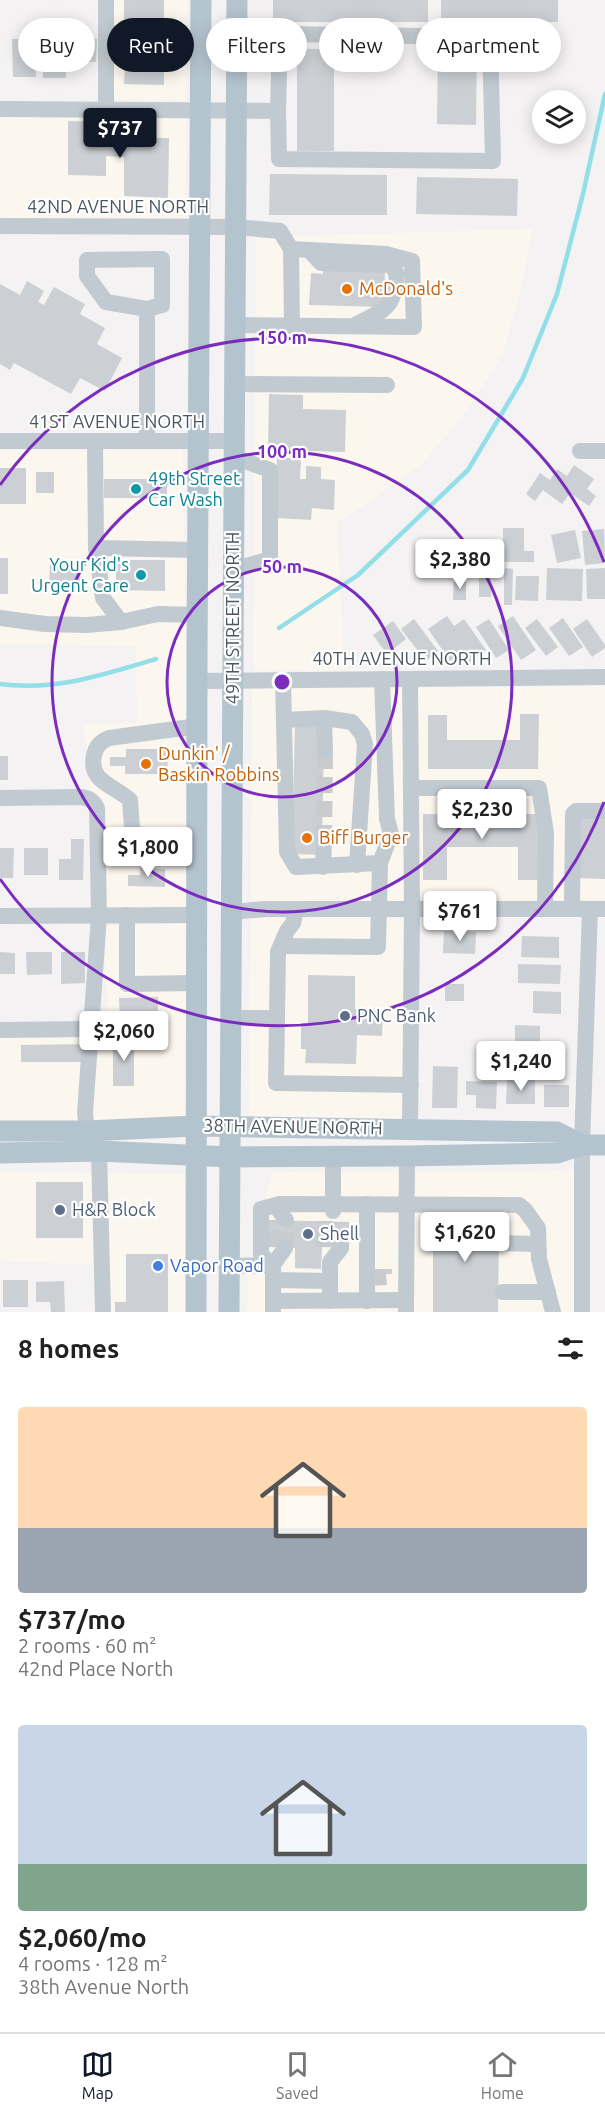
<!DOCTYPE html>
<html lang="en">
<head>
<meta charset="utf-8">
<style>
  body { margin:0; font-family:Ubuntu,sans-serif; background:#f6f6f6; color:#222; height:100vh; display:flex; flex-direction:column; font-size:22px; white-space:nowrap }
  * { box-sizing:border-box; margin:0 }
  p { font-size:20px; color:#767676 }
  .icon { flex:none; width:33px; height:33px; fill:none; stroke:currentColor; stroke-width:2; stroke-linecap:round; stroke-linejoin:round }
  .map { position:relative; height:1312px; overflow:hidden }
  .side { display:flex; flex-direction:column; background:#fff; flex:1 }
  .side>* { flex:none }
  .banner { position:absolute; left:18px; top:18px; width:570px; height:54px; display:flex; gap:12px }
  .buttons { position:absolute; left:532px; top:90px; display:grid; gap:12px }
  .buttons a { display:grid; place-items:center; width:54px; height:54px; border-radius:50%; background:#fff; box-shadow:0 3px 15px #0003; font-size:30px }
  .price { position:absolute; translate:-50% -51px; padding:0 14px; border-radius:6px; background:#fff; color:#222; font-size:20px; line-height:39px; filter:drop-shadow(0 2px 3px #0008) }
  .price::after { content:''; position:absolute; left:50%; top:36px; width:18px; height:14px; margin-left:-9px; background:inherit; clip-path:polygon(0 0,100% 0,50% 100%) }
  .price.selected { background:#111827; color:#fff }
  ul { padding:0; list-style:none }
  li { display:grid; align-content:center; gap:12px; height:318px; padding:0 18px }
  li span { display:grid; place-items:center; height:186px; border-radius:6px; color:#555 }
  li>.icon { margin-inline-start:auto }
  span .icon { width:108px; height:108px; fill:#fffc; stroke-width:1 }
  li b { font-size:26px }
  h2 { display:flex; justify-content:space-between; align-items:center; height:72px; padding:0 18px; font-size:26px }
  .pill { padding:0 21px; border-radius:27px; background:#fff; box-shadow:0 3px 15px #0003; font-size:21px; line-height:54px }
  .pill.selected { background:#111827; color:#fff }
  .tabs { display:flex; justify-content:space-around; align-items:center; height:84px; border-top:2px solid #e0e0e0; background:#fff; font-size:16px; color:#767676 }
  .tabs a { display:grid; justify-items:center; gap:3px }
  .tabs .selected { color:#111827 }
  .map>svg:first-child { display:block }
  .commercial { fill:#fcf7ee }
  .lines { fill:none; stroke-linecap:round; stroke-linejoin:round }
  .stream { stroke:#93dfe9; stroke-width:4.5 }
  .building { fill:#ccd0d4 }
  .minor-tunnel { stroke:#cacbcd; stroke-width:16; stroke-dasharray:16 8; stroke-linecap:butt }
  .minor { stroke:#c1cad0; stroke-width:16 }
  .major { stroke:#b4c4cf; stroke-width:21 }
  .ring { fill:none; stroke:#7b2cbf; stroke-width:3 }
  .food-dot { fill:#e8710a; stroke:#fff; stroke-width:2 }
  .culture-dot { fill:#0f9aa8; stroke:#fff; stroke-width:2 }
  .service-dot { fill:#5c6f8a; stroke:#fff; stroke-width:2 }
  .shop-dot { fill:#3f7fe0; stroke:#fff; stroke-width:2 }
  .labels { text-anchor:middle; stroke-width:4.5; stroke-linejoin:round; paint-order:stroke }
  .street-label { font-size:18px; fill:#4a575f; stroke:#fff }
  .food-label { font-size:18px; fill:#c56008; stroke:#fff; text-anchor:start }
  .culture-label { font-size:18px; fill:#0d838f; stroke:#fff; text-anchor:start }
  .service-label { font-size:18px; fill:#4e5e75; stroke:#fff; text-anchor:start }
  .shop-label { font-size:18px; fill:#366cbe; stroke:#fff; text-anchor:start }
  .centre { fill:#7b2cbf; stroke:#fff; stroke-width:3 }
  .ring-label { font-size:18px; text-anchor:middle; font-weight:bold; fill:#7b2cbf; stroke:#fff; stroke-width:4.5; stroke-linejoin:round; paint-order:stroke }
</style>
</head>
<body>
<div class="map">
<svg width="605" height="1312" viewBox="0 0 605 1312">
  <rect width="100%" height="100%" fill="#f4f2f2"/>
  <g class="commercial">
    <path d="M110,0H188L186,100H111Z"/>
    <path d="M0,117L186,118L185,218H0Z"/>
    <path d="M532,229L524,276L503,354L464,414L420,466L337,523L344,668L388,670L253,671L256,237Z"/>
    <path d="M0,450H183L189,906L100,907L84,724L137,723L136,646L0,644Z"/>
    <path d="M605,686V900L251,901L252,689Z"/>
    <path d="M266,918L404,919L402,1120L249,1117L251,919Z"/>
    <path d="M189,924L187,1118L87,1122H0V1022L110,1027L102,925Z"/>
    <path d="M574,1171V1312H247L248,1279L272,1172Z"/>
    <path d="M0,1172L184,1174L188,1210V1312H109L105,1265L0,1261Z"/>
  </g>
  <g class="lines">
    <g class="stream">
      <path d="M279,628L358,575L468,470L523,378L557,294L583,194L605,94"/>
      <path d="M0,684C55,691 104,675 156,659"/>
    </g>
  </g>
  <g class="building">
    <rect x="124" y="0" width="40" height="19"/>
    <rect x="273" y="0" width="155" height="22"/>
    <rect x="441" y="0" width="117" height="22"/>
    <path d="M43,31H54V42H66V78H43Z"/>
    <rect x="126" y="33" width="38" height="21"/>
    <path d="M12,39H36V77H13Z"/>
    <path d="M77,39H97L96,62H86V50H77Z"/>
    <path d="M438,46H477L476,125L437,124Z"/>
    <rect x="297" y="49" width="37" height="102"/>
    <path d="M125,66L164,67V85L124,84Z"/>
    <path d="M68,121L102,122V137L169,138L168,198L124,196V157L106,156V176L68,175Z"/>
    <path d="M270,174L387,175V215H269Z"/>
    <path d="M417,177L518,179L517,216L416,214Z"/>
    <path d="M323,266L385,268L384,307L309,305L311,273L323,274Z"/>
    <path d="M27,281L44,291L38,302L44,305L54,287L85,304L80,314L105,328L97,344L122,358L105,391L80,378L71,394L14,363L10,370L0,364V284L20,295Z"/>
    <path d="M269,394L303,395V409L346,410L345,452L268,450Z"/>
    <path d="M277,457L301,459L300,479H306V466L321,467V479L335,480L334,510L312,508L311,520L275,518Z"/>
    <path d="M574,465L594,479L587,489L596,496L589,506L570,493L562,504L543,490L535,501L526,494L540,473L550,480L557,469L567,476Z"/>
    <rect x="0" y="468" width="26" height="36"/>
    <rect x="36" y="472" width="18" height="21"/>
    <rect x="104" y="479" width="63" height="19"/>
    <path d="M503,528H524V551H534V562H503Z"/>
    <path d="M604,529L605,563L585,565L582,531Z"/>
    <path d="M575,530L581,558L557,563L551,535Z"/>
    <rect x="0" y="558" width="8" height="36"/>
    <path d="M116,560H165V591L116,590Z"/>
    <path d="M50,563L80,564V588L49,587Z"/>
    <path d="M504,568L513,569L512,605H504Z"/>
    <path d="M547,568L583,569L582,601L546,600Z"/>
    <path d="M605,568V599H587L586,569Z"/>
    <rect x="479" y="573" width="12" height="24"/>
    <path d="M516,576H539L538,601L515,600Z"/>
    <path d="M454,580L466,581V600H453Z"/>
    <path d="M447,616L454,626L464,619L486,650L467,664L459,654L450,661L428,629Z"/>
    <path d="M513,616L536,650L521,660L498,626Z"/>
    <path d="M563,618L583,647L569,656L549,628Z"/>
    <path d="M414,619L438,651L426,661L401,629Z"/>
    <path d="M489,619L509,650L496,658L476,627Z"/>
    <path d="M537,619L558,647L546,656L525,628Z"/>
    <path d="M587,619L605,645V648L592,657L573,629Z"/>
    <path d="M393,621L406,639L387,654L373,635Z"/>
    <path d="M520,714H539L538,769H428V715H447V740H520Z"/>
    <path d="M295,722L324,723L322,855L292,854Z"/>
    <path d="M126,749H167L168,774H125V766H110V757H126Z"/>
    <rect x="0" y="756" width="8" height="24"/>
    <path d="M423,814H542V880H518V847H447V880H423Z"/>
    <path d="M577,816H605V879L576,878Z"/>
    <path d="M71,839H84L83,880H59V859H71Z"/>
    <path d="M0,848H14L13,878H0Z"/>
    <rect x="24" y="848" width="24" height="27"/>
    <path d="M140,868L165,869V887L128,886V875H140Z"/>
    <path d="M444,931L476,932L475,954L443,953Z"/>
    <path d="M522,936L559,937V958L521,957Z"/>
    <path d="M0,952L15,953V974H0Z"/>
    <path d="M26,952H52V974L27,975Z"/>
    <path d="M61,952H85V983L61,984Z"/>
    <path d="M518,964L561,965L560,984L518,983Z"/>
    <path d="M308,975L355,976V1009L383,1010L382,1036L357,1035L356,1064L305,1063L306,1049H301V1023H308Z"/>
    <rect x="445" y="984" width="19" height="17"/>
    <path d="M533,991L561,992V1014L533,1013Z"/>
    <path d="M158,997V1023H120L119,998Z"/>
    <path d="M515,1025L540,1026V1053H515Z"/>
    <rect x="113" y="1038" width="21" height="48"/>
    <path d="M86,1044L87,1062H21V1045Z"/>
    <path d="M433,1066L458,1067L457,1108H432Z"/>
    <path d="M507,1079L535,1080V1104H506Z"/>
    <path d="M466,1081L497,1082L496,1109L476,1108V1095H466Z"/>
    <rect x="544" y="1085" width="25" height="22"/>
    <rect x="36" y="1182" width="47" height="56"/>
    <path d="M433,1211L490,1212V1232L499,1233L498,1312H433Z"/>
    <path d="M268,1220L349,1222L348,1248L322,1247L321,1269L295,1268V1248L268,1247Z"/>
    <path d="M126,1254H168V1312H115V1302H126Z"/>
    <path d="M372,1269H392V1274H386L387,1285L372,1286Z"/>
    <rect x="3" y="1280" width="25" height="27"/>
    <path d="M64,1281L65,1312H51L50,1302H36V1282Z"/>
  </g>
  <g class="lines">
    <g class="minor-tunnel">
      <path d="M324,841L325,751"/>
      <path d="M273,1247V1220"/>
      <path d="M324,1247V1221"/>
      <path d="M285,1248L286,1220"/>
      <path d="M341,1248V1222"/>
      <path d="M378,1269V1285"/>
    </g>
    <g class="minor">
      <path d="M106,0V109"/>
      <path d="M0,109L278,111L280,34L490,37L493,161L279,159L278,111"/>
      <path d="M0,226L236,227L280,231L291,249L292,326"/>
      <path d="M309,250L321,263L391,265L397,274C394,310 384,310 355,325"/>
      <path d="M235,325L414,327L412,261L386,254L291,249"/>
      <path d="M235,384L387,385"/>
      <path d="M0,441H234"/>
      <path d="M95,441L96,548L103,598L121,622"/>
      <path d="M147,441V309L162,305V259L87,260V276L106,302L147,309"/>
      <path d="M580,451H605"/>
      <path d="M96,548L199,550"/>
      <path d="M233,570L270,559V470L234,457"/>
      <path d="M0,618L45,624L87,625L121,622L158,614L199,615"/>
      <path d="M283,680L287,852L296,867L380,863"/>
      <path d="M198,681L605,677"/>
      <path d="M324,718L325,751"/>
      <path d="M285,720L324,718L352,722L362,734L365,744L357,865"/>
      <path d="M411,788H539L546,833L545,909"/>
      <path d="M0,798L81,797C89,798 93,800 97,808L99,916L85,1113L87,1131"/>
      <path d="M198,836L141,835L134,833L132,828L130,800C114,785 88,782 94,755C96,746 101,741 109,738L198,726"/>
      <path d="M323,867L324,841"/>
      <path d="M296,909L293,923L287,931L278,952L276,1083L411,1085"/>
      <path d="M572,909L573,814L576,811H605"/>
      <path d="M231,912L265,909H605"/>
      <path d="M127,915V984L197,983"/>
      <path d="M0,916L197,915"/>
      <path d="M281,946L378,947L380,863L391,834L387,819L382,679"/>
      <path d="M230,1018H277"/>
      <path d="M0,1030L92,1029"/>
      <path d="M410,1129L412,910L410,679"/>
      <path d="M99,1151L103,1312"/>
      <path d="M333,1156V1211"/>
      <path d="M280,1204V1212L286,1220"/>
      <path d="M367,1204V1301"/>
      <path d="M502,1243L538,1244"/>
      <path d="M273,1265L285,1248"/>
      <path d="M230,1266L273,1265"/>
      <path d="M273,1280L330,1281V1301"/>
      <path d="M330,1281V1262L341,1248"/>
      <path d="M503,1292H548"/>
      <path d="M273,1301L406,1300"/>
      <path d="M273,1312V1265L261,1255V1209L280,1204L519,1205L525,1210L538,1228L539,1259L553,1312"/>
      <path d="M406,1312L407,1156"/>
      <path d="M582,1312V1145L590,909"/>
    </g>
    <g class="major">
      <path d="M0,1131H87L194,1126L557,1132L582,1145"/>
      <path d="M0,1153L99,1151L230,1157L407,1156L557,1153L582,1145H605"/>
      <path d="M196,1312C194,875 199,437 201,0"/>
      <path d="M229,1312L237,0"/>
    </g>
  </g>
  <g class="ring">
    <circle cx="282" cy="682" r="115"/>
    <circle cx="282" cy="682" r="230"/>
    <path d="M604 802A344 344 0 0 1 0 879M0 485A344 344 0 0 1 604 562"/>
  </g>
  <g class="food-dot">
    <circle cx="347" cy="289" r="6"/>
    <circle cx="146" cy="764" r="6"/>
    <circle cx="307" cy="838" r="6"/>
  </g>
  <g class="culture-dot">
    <circle cx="136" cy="489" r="6"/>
    <circle cx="141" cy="575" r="6"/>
  </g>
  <g class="service-dot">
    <circle cx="345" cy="1016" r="6"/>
    <circle cx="60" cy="1210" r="6"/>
    <circle cx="308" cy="1234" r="6"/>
  </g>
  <circle class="shop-dot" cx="158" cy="1266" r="6"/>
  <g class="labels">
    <g class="street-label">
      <text x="118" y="213">42ND AVENUE NORTH</text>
      <text x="117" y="428">41ST AVENUE NORTH</text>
      <text transform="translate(233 618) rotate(-90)" y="6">49TH STREET NORTH</text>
      <text x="402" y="665">40TH AVENUE NORTH</text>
      <text transform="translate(293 1127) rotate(1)" y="6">38TH AVENUE NORTH</text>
    </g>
    <g class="food-label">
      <text x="359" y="295">McDonald's</text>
      <text x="158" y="760">Dunkin' /<tspan x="158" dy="21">Baskin Robbins</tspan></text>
      <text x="319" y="844">Biff Burger</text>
    </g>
    <g class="culture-label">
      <text x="148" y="485">49th Street<tspan x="148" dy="21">Car Wash</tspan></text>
      <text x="129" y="571" text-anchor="end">Your Kid's<tspan x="129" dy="21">Urgent Care</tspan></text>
    </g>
    <g class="service-label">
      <text x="357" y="1022">PNC Bank</text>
      <text x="72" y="1216">H&amp;R Block</text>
      <text x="320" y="1240">Shell</text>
    </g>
    <g class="shop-label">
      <text x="170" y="1272">Vapor Road</text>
    </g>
  </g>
  <circle cx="282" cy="682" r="9" class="centre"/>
  <g class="ring-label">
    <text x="282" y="344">150 m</text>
    <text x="282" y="458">100 m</text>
    <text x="282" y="573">50 m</text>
  </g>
</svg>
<div class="buttons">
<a><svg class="icon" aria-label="layers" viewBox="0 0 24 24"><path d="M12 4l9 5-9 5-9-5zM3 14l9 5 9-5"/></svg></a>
</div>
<b class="price selected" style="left:120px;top:159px">$737</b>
<b class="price" style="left:460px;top:590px">$2,380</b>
<b class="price" style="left:482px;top:840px">$2,230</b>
<b class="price" style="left:148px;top:878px">$1,800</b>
<b class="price" style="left:460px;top:942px">$761</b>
<b class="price" style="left:124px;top:1062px">$2,060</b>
<b class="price" style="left:521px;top:1092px">$1,240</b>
<b class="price" style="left:465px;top:1263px">$1,620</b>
<div class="banner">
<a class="pill">Buy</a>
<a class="pill selected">Rent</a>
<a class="pill">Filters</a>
<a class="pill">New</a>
<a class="pill">Apartment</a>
</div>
</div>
<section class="side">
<h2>8 homes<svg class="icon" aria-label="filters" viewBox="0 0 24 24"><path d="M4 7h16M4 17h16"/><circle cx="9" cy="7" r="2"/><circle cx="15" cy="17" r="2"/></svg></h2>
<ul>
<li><span style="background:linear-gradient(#ffd9b3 65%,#9aa5b1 0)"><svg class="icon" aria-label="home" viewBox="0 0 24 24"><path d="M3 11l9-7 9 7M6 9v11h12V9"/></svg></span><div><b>$737/mo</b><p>2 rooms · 60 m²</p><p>42nd Place North</p></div></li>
<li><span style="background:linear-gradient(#c9d6e8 75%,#7fa58c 0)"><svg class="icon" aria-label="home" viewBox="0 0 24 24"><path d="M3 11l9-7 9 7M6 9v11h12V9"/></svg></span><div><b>$2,060/mo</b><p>4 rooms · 128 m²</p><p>38th Avenue North</p></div></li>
</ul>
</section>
<nav class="tabs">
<a class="selected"><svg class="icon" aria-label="map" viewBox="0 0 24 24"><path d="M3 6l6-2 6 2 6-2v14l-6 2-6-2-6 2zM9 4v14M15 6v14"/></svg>Map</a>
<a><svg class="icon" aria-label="saved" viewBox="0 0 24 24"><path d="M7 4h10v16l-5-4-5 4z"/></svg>Saved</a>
<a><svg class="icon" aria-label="home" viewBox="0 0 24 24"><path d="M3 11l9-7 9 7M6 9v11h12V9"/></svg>Home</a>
</nav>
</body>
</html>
